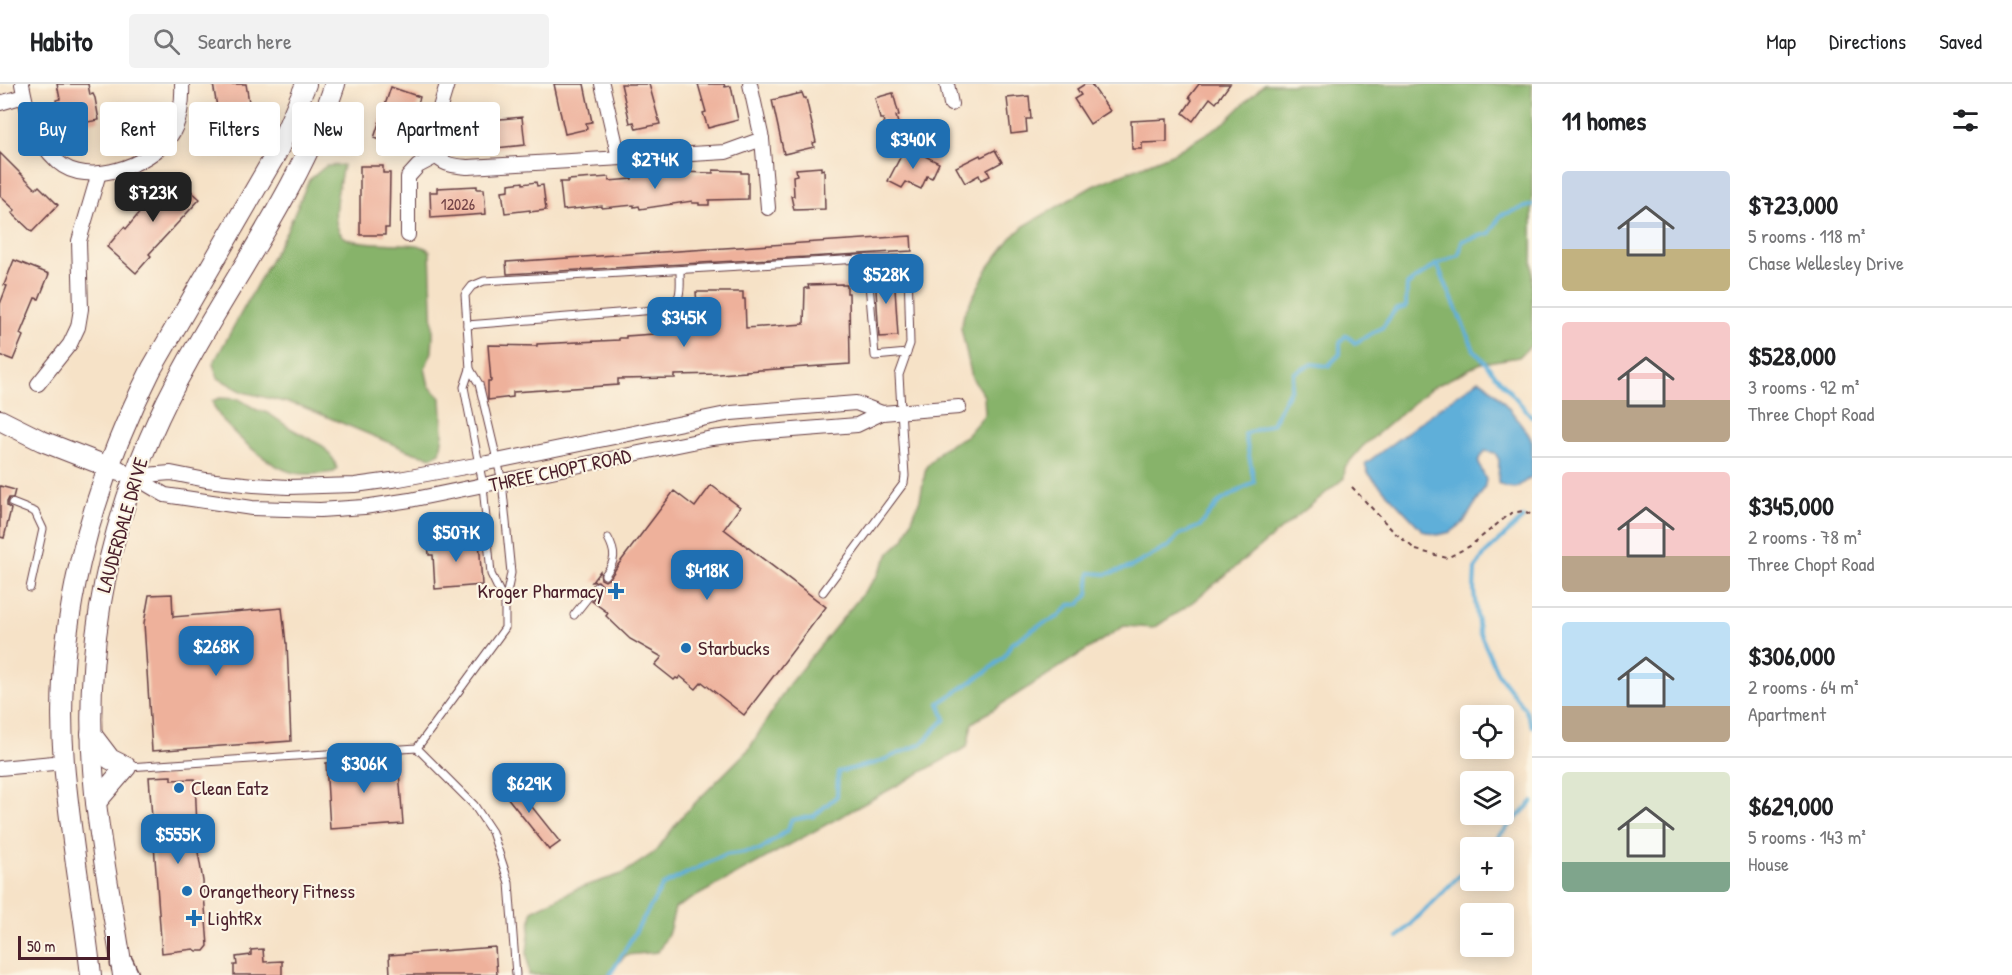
<!DOCTYPE html>
<html lang="en">
<head>
<meta charset="utf-8">
<style>
  body { margin:0; font-family:"Patrick Hand",sans-serif; background:#f2f2f2; color:#202124; height:100vh; display:flex; flex-direction:column; font-size:22px; white-space:nowrap }
  * { box-sizing:border-box; margin:0 }
  p { font-size:20px; color:#757577 }
  .icon { flex:none; width:33px; height:33px; fill:none; stroke:currentColor; stroke-width:2; stroke-linecap:round; stroke-linejoin:round }
  .map { position:relative; flex:1; overflow:hidden }
  .side { display:flex; flex-direction:column; background:#fff; width:480px }
  .side>* { flex:none }
  .top-card { position:absolute; left:18px; top:18px; width:570px; height:54px; display:flex; gap:12px }
  .controls { position:absolute; left:1460px; top:621px; display:grid; gap:12px }
  .controls a { display:grid; place-items:center; width:54px; height:54px; border-radius:6px; background:#fff; box-shadow:0 3px 15px #0003; font-size:30px }
  .scale { position:absolute; left:18px; bottom:15px; width:92px; box-sizing:border-box; padding-left:6px; border:3px solid #4a1f2b; border-top:0; font-size:16px; line-height:21px; white-space:nowrap; color:#4a1f2b; -webkit-text-stroke:4px #fcf5e5; paint-order:stroke }
  .price { position:absolute; translate:-50% -51px; padding:0 14px; border-radius:12px; background:#1f6fb2; color:#fff; font-size:20px; line-height:39px; filter:drop-shadow(0 2px 3px #0008) }
  .price::after { content:''; position:absolute; left:50%; top:36px; width:18px; height:14px; margin-left:-9px; background:inherit; clip-path:polygon(0 0,100% 0,50% 100%) }
  .price.current { background:#222; color:#fff }
  ul { padding:0; list-style:none }
  li { display:flex; align-items:center; gap:18px; height:150px; padding:0 30px }
  li+li { border-top:2px solid #e0e0e0 }
  li span { display:grid; place-items:center; flex:none; width:168px; height:120px; border-radius:6px; color:#555 }
  li>.icon { margin-inline-start:auto }
  span .icon { width:72px; height:72px; fill:#fffc; stroke-width:1 }
  li b { font-size:26px }
  h2 { display:flex; justify-content:space-between; align-items:center; height:72px; padding:0 30px; font-size:26px }
  .tag { padding:0 21px; border-radius:6px; background:#fff; box-shadow:0 3px 15px #0003; font-size:21px; line-height:54px }
  .tag.current { background:#1f6fb2; color:#fff }
  header { display:flex; align-items:center; gap:36px; box-sizing:border-box; height:84px; padding:0 30px; background:#fff; border-bottom:2px solid #e0e0e0 }
  header strong { font-size:28px }
  nav { display:flex; gap:33px; margin-inline-start:auto; font-size:21px }
  .search { width:420px; height:54px; background:#f2f2f2; display:flex; align-items:center; gap:15px; box-sizing:border-box; padding:0 21px; border-radius:6px; color:#757577; font-size:22px }
  main { display:flex; flex:1; min-height:0 }
  .map>svg:first-child { display:block }
  .forest { fill:#87b36b; stroke:#68694b; stroke-width:1.5 }
  .water { fill:#5eafd9; stroke:#546782; stroke-width:1.5 }
  .lines { fill:none; stroke-linecap:round; stroke-linejoin:round }
  .stream { stroke:#5eafd9; stroke-width:4 }
  .building { fill:#eeb19b }
  .lane-casing { stroke:#643c42; stroke-width:9 }
  .street-casing { stroke:#643c42; stroke-width:16 }
  .secondary-casing { stroke:#643c42; stroke-width:22 }
  .primary-casing { stroke:#643c42; stroke-width:25 }
  .path { stroke:#643c42; stroke-width:2; stroke-dasharray:4.5 4.5; stroke-linecap:butt }
  .lane { stroke:#fff; stroke-width:7 }
  .street { stroke:#fff; stroke-width:14 }
  .secondary { stroke:#fff; stroke-width:20 }
  .primary { stroke:#fff; stroke-width:22 }
  .poi-dot { fill:#1f6fb2; stroke:#fcf5e5; stroke-width:2 }
  .labels { text-anchor:middle; stroke-width:4.5; stroke-linejoin:round; paint-order:stroke }
  .number-label { font-size:16px; fill:#734447 }
  .street-label { font-size:20px; fill:#4a1f2b; stroke:#fcf5e5 }
  .poi-label { font-size:20px; fill:#4a1f2b; stroke:#fcf5e5; text-anchor:start }
</style>
</head>
<body>
<header>
<strong>Habito</strong>
<div class="search"><svg class="icon" aria-label="search" viewBox="0 0 24 24"><circle cx="10" cy="10" r="6"/><path d="M15 15l6 6"/></svg>Search here</div>
<nav><a>Map</a><a>Directions</a><a>Saved</a></nav>
</header>
<main>
<div class="map">
<svg width="1532" height="891" viewBox="0 0 1532 891">
  <rect width="100%" height="100%" fill="#fcf5e5"/>
  <filter id="ink" filterUnits="userSpaceOnUse"><feTurbulence type="fractalNoise" baseFrequency=".0167" numOctaves="2"/><feDisplacementMap in="SourceGraphic" scale="12" xChannelSelector="R" yChannelSelector="G"/><feConvolveMatrix kernelMatrix="1 2 1 2 8 2 1 2 1" color-interpolation-filters="sRGB"/></filter>
  <filter id="wash" filterUnits="userSpaceOnUse"><feTurbulence type="fractalNoise" baseFrequency=".008" numOctaves="4" result="noise"/><feDisplacementMap in="SourceGraphic" scale="24" xChannelSelector="R" yChannelSelector="G"/><feGaussianBlur stdDeviation="1.35" result="paint"/><feColorMatrix in="noise" values="0 0 0 0 0 0 0 0 0 0 0 0 0 0 0 0 0 1.4 0 .05"/><feComposite in="paint" operator="in"/></filter>
  <g filter="url(#wash)">
    <rect width="100%" height="100%" fill="#f6e2c7"/>
    <g class="forest">
      <path d="M1264,0H1532V260L1519,273L1481,279L1430,305L1362,363L1345,383L1344,394L1189,521L1154,544L1124,542L972,639L967,663L675,824L669,848L658,868L626,871L608,891H529L527,868L532,827L576,805L622,790L655,768L683,731L749,665L789,600L877,492L890,468L904,455L920,415L926,383L943,364L966,352L985,330L984,312L972,294L961,244L964,230L988,184L1011,154L1024,142L1093,102L1174,69L1224,39Z"/>
      <path d="M343,81C340,100 325,146 348,155C364,160 383,159 400,160C411,161 421,159 430,167L433,250L432,268L425,284L429,302L441,314L443,350L440,369L432,373L414,369L301,322L243,308L218,294L213,280L287,146L309,96L326,82Z"/>
      <path d="M220,314L239,315L257,326L268,329L290,344L323,362L334,376L337,385L334,388C321,390 304,392 291,388C267,381 219,341 212,317Z"/>
    </g>
    <path class="water" d="M1479,296C1490,299 1529,347 1532,358C1532,367 1532,382 1532,392L1516,404L1505,403L1498,399L1499,376L1495,369L1485,367L1478,377L1486,396L1484,405L1464,438L1451,448L1437,451L1423,447L1368,389L1365,380L1446,319Z"/>
    <g class="lines">
      <g class="stream">
        <path d="M1437,180L1474,266L1532,333"/>
        <path d="M1523,434L1485,470L1475,485L1474,508L1479,547L1498,590L1525,625L1532,642"/>
        <path d="M1487,764L1532,718"/>
        <path d="M1398,853L1463,788"/>
        <path d="M610,891L663,801L724,771L760,766L788,746L791,736L814,732L837,712L838,688L876,679L921,660L945,635L939,619L986,588L1004,573L1011,560L1038,542L1058,533L1070,521L1079,520L1088,511L1090,489L1107,490L1131,483L1169,462L1179,451L1200,442L1219,418L1254,398L1245,350L1272,340L1291,304L1294,289L1312,280L1328,282L1340,270V259L1346,251L1355,259L1383,243L1395,226L1406,223L1407,201L1437,180L1459,171L1462,157L1490,149L1501,131L1532,121"/>
      </g>
    </g>
    <g id="blocks">
      <g class="building">
        <path d="M57,0H88L90,11L93,10L95,14L99,36L60,43L56,16L60,15Z"/>
        <path d="M213,0H246L249,18H246L247,24L222,28L221,23H217Z"/>
        <path d="M554,0H584L592,38L586,39L587,45L565,50Z"/>
        <path d="M621,0H649L660,40L636,45L634,38L630,39Z"/>
        <path d="M698,0H724L725,3L731,2L738,36L708,44L703,29L706,28Z"/>
        <path d="M1085,0H1091L1110,27L1090,40L1074,15L1081,11L1077,5Z"/>
        <path d="M1199,0H1230L1216,19L1210,14L1193,37L1183,29L1192,16L1189,13Z"/>
        <path d="M391,3L420,13L407,58L404,57L401,64L374,54Z"/>
        <path d="M802,9L804,14H806L816,58L813,59L814,63L784,70L772,16Z"/>
        <path d="M893,9L899,31L896,32L899,43L886,46L883,35H880L875,14Z"/>
        <path d="M1029,12L1031,35H1026L1027,48L1011,50L1007,14Z"/>
        <path d="M522,33L525,61L496,64L495,55L482,56V61L470,62L467,38Z"/>
        <path d="M1167,35V58L1142,59V65H1132L1131,37Z"/>
        <path d="M904,66L915,71L917,68L939,79L932,94L927,92L921,105L906,98L902,104L888,97Z"/>
        <path d="M995,66L1002,78L987,86L990,92L981,96L979,91L965,99L956,83L980,71L981,73Z"/>
        <path d="M0,69L36,105L39,102L58,121L32,148L12,129L15,126L0,112Z"/>
        <path d="M360,82H383V89H390L389,144H385V151H360Z"/>
        <path d="M821,83V86L824,85L825,125L794,126L791,112H794L793,92L797,91L796,85Z"/>
        <path d="M713,86L741,87V89H748V115L709,116V121H699V119H692V117L640,125L639,122L634,123V121L602,124V122L563,126L560,98H568V96L609,93V97L632,95V93L636,91L676,88L713,89Z"/>
        <path d="M172,90L200,115L149,170L151,172L136,189L107,163L124,143L126,145Z"/>
        <path d="M523,98V100L536,98L537,102L543,101L546,126L530,128V126L505,129L502,107L509,106V100Z"/>
        <path d="M477,102V105H484L486,130L431,134L430,108H437V104Z"/>
        <path d="M911,152L912,167L507,190L506,178Z"/>
        <path d="M14,176L49,190L39,215L35,214L20,250L23,252L13,276L0,271V220L7,202L4,201Z"/>
        <path d="M894,189L898,252L879,253L875,190Z"/>
        <path d="M842,200V201H847V209H849L850,280L746,287V288L719,290L675,291V294L618,295V301L513,308V313L488,316V297H491L488,261L537,262V260L619,256V254H626V252L654,250V234L668,233V248H700L699,220H697L696,208H743V215H745L746,244L804,240L805,204H809L808,201Z"/>
        <path d="M711,401L740,423L724,445L826,523L744,631L702,598L696,605L680,592L678,595L676,594L674,596L655,581L662,573L630,555L606,532L608,529L592,517L603,502L598,497L592,498L600,487L601,495L605,497L610,494L618,481L674,407L695,423Z"/>
        <path d="M0,402L15,406L13,414H9L7,418V422L11,425L4,454L0,453Z"/>
        <path d="M479,455L482,501L435,505L433,471H429L428,458Z"/>
        <path d="M172,510L173,533L282,524L286,559H287L291,657L152,667L144,539L149,511Z"/>
        <path d="M398,674L403,740L330,745L326,679Z"/>
        <path d="M171,692V696L195,695L198,768L203,797L208,862L204,867H197L194,865L162,869L149,693Z"/>
        <path d="M509,694L560,758L549,766L499,703Z"/>
        <path d="M495,863L497,891H390L389,871Z"/>
        <path d="M263,865L264,878L282,877V891H234V881H237L236,873L251,871V866Z"/>
      </g>
    </g>
  </g>
  <g filter="url(#ink)">
    <use href="#blocks" fill-opacity="0" stroke="#643c42" stroke-width="1.5"/>
    <g class="lines">
      <defs>
        <g id="lane">
          <path d="M867,175L875,272L907,269"/>
          <path d="M467,241L668,225C683,215 680,203 680,187"/>
          <path d="M470,285L465,211L472,202L484,197L860,175H903L908,183L910,260L899,291L905,392L904,399L823,508"/>
          <path d="M12,419L35,428L43,445L30,504"/>
          <path d="M605,491C616,477 616,469 608,454"/>
          <path d="M574,531L597,502"/>
          <path d="M417,664L474,721L492,748L509,799L516,891"/>
          <path d="M128,683L417,664L505,544V519L511,489L502,397L479,300L470,285L464,303L483,401L491,490L505,519"/>
        </g>
        <g id="street">
          <path d="M22,0C28,31 33,55 58,78C87,104 150,81 170,53C180,39 183,17 182,0"/>
          <path d="M447,0C443,15 426,61 437,73C446,82 457,82 468,83L726,68L762,55"/>
          <path d="M602,0L619,74"/>
          <path d="M750,0L762,55L768,124"/>
          <path d="M947,0L951,20"/>
          <path d="M0,19L24,12"/>
          <path d="M408,151V93L418,82L437,72"/>
          <path d="M38,300L70,260L78,243L81,225L79,157L99,89"/>
          <path d="M133,392L165,411L252,424L320,426L364,423L410,416L712,354L755,349L857,341L882,329L959,323"/>
          <path d="M133,392L171,389L206,396L254,401L288,403L355,401L399,395L487,379L731,329L856,319L882,329"/>
          <path d="M0,684L64,678"/>
        </g>
        <g id="secondary">
          <path d="M0,336L42,357L119,387"/>
          <path d="M91,650L110,675L126,683L96,718"/>
          <path d="M91,891C83,820 70,750 64,679C53,542 90,406 152,284L277,68L306,0"/>
          <path d="M123,891C114,827 99,763 94,698C81,548 114,408 188,277C238,186 302,100 335,0"/>
        </g>
        <path id="primary" d="M122,880L127,891"/>
      </defs>
      <use href="#lane" class="lane-casing"/>
      <use href="#street" class="street-casing"/>
      <use href="#secondary" class="secondary-casing"/>
      <use href="#primary" class="primary-casing"/>
      <path class="path" d="M1352,403L1394,448L1416,466L1447,474L1470,462L1511,429L1524,427L1532,431"/>
      <use href="#lane" class="lane"/>
      <use href="#street" class="street"/>
      <use href="#secondary" class="secondary"/>
      <use href="#primary" class="primary"/>
    </g>
  </g>
  <g class="poi-dot">
    <path d="M613 498h6v6h6v6h-6v6h-6v-6h-6v-6h6z"/>
    <circle cx="686" cy="564" r="6"/>
    <circle cx="179" cy="704" r="6"/>
    <circle cx="187" cy="807" r="6"/>
    <path d="M191 825h6v6h6v6h-6v6h-6v-6h-6v-6h6z"/>
  </g>
  <g class="labels">
    <g class="number-label">
      <text x="458" y="126">12026</text>
    </g>
    <g class="street-label">
      <text transform="translate(560 386) rotate(-12)" y="7">THREE CHOPT ROAD</text>
      <text transform="translate(122 441) rotate(-74)" y="7">LAUDERDALE DRIVE</text>
    </g>
    <g class="poi-label">
      <text x="604" y="514" text-anchor="end">Kroger Pharmacy</text>
      <text x="698" y="571">Starbucks</text>
      <text x="191" y="711">Clean Eatz</text>
      <text x="199" y="814">Orangetheory Fitness</text>
      <text x="208" y="841">LightRx</text>
    </g>
  </g>
</svg>
<div class="controls">
<a><svg class="icon" aria-label="locate" viewBox="0 0 24 24"><circle cx="12" cy="12" r="6"/><path d="M12 2v4M12 18v4M2 12h4M18 12h4"/></svg></a>
<a><svg class="icon" aria-label="layers" viewBox="0 0 24 24"><path d="M12 4l9 5-9 5-9-5zM3 14l9 5 9-5"/></svg></a>
<a>+</a>
<a>−</a>
</div>
<div class="scale">50 m</div>
<b class="price" style="left:913px;top:86px">$340K</b>
<b class="price" style="left:655px;top:106px">$274K</b>
<b class="price current" style="left:153px;top:139px">$723K</b>
<b class="price" style="left:886px;top:221px">$528K</b>
<b class="price" style="left:684px;top:264px">$345K</b>
<b class="price" style="left:456px;top:479px">$507K</b>
<b class="price" style="left:707px;top:517px">$418K</b>
<b class="price" style="left:216px;top:593px">$268K</b>
<b class="price" style="left:364px;top:710px">$306K</b>
<b class="price" style="left:529px;top:730px">$629K</b>
<b class="price" style="left:178px;top:781px">$555K</b>
<div class="top-card">
<a class="tag current">Buy</a>
<a class="tag">Rent</a>
<a class="tag">Filters</a>
<a class="tag">New</a>
<a class="tag">Apartment</a>
</div>
</div>
<section class="side">
<h2>11 homes<svg class="icon" aria-label="filters" viewBox="0 0 24 24"><path d="M4 7h16M4 17h16"/><circle cx="9" cy="7" r="2"/><circle cx="15" cy="17" r="2"/></svg></h2>
<ul>
<li><span style="background:linear-gradient(#c9d6e8 65%,#c2b280 0)"><svg class="icon" aria-label="home" viewBox="0 0 24 24"><path d="M3 11l9-7 9 7M6 9v11h12V9"/></svg></span><div><b>$723,000</b><p>5 rooms · 118 m²</p><p>Chase Wellesley Drive</p></div></li>
<li><span style="background:linear-gradient(#f6c9c9 65%,#b9a48a 0)"><svg class="icon" aria-label="home" viewBox="0 0 24 24"><path d="M3 11l9-7 9 7M6 9v11h12V9"/></svg></span><div><b>$528,000</b><p>3 rooms · 92 m²</p><p>Three Chopt Road</p></div></li>
<li><span style="background:linear-gradient(#f6c9c9 70%,#b9a48a 0)"><svg class="icon" aria-label="home" viewBox="0 0 24 24"><path d="M3 11l9-7 9 7M6 9v11h12V9"/></svg></span><div><b>$345,000</b><p>2 rooms · 78 m²</p><p>Three Chopt Road</p></div></li>
<li><span style="background:linear-gradient(#bfe0f5 70%,#b9a48a 0)"><svg class="icon" aria-label="home" viewBox="0 0 24 24"><path d="M3 11l9-7 9 7M6 9v11h12V9"/></svg></span><div><b>$306,000</b><p>2 rooms · 64 m²</p><p>Apartment</p></div></li>
<li><span style="background:linear-gradient(#dfe7d0 75%,#7fa58c 0)"><svg class="icon" aria-label="home" viewBox="0 0 24 24"><path d="M3 11l9-7 9 7M6 9v11h12V9"/></svg></span><div><b>$629,000</b><p>5 rooms · 143 m²</p><p>House</p></div></li>
</ul>
</section>
</main>
</body>
</html>
